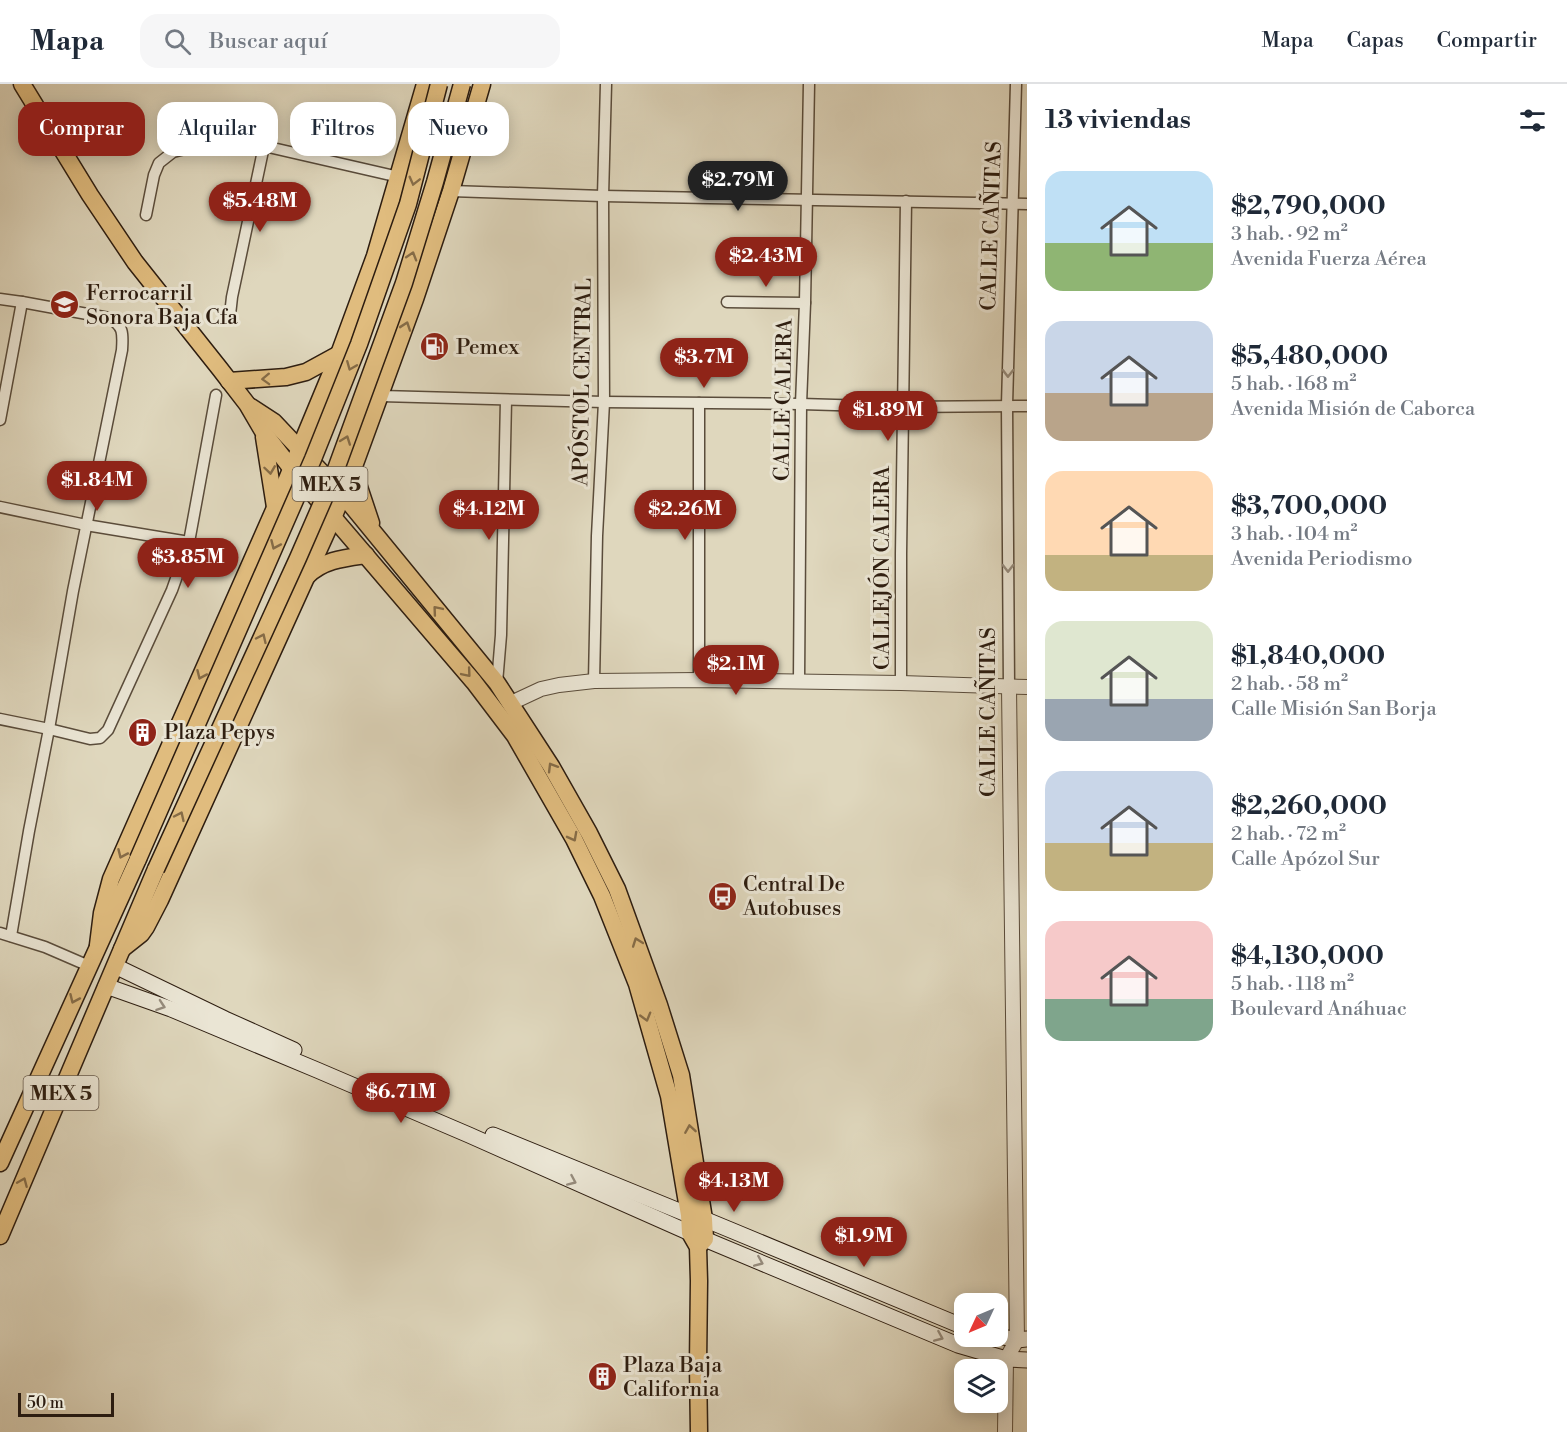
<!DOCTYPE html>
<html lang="es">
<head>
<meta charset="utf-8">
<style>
  body { margin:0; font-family:"Libre Bodoni",serif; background:#f6f6f7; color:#1f2937; height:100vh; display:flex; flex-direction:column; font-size:22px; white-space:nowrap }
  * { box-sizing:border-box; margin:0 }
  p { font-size:20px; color:#747a83 }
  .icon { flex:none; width:33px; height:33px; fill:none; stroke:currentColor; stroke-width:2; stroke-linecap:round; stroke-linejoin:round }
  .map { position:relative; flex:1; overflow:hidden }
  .panel { display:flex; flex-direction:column; background:#fff; width:540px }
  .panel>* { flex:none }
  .banner { position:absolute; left:18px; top:18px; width:570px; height:54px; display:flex; gap:12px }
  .needle { width:39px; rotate:226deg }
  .buttons { position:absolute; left:954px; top:1209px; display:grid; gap:12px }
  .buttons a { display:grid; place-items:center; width:54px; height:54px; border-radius:12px; background:#fff; box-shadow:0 3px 15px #0003; font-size:30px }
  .scale { position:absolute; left:18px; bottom:15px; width:96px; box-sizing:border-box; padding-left:6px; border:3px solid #2d1d10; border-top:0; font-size:16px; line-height:21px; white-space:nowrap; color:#2d1d10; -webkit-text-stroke:4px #eae5d4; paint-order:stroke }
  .price { position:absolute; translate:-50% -51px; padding:0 14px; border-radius:21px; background:#8f2418; color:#fff; font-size:20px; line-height:39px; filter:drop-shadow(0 2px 3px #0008) }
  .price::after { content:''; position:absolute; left:50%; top:36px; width:18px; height:14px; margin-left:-9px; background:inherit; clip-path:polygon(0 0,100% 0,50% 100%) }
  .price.on { background:#222; color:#fff }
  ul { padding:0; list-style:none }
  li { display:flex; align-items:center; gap:18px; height:150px; padding:0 18px }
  li span { display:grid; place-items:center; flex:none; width:168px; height:120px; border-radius:18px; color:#555 }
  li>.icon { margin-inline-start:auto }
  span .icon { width:72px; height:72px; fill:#fffc; stroke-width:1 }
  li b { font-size:26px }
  h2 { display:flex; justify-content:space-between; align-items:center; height:72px; padding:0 18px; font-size:26px }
  .chip { padding:0 21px; border-radius:18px; background:#fff; box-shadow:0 3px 15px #0003; font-size:21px; line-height:54px }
  .chip.on { background:#8f2418; color:#fff }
  header { display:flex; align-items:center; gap:36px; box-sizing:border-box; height:84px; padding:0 30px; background:#fff; border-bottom:2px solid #e0e1e3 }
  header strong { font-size:28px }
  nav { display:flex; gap:33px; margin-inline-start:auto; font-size:21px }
  .search { width:420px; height:54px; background:#f6f6f7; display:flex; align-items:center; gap:15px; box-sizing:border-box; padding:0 21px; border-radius:18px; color:#747a83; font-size:22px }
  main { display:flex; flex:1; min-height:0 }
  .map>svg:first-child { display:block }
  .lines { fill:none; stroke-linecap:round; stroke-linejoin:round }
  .minor-casing { stroke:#5a4c3b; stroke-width:13 }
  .tertiary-casing { stroke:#5a4c3b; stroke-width:16 }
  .secondary-casing { stroke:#2d1d10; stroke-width:17 }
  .primary-casing { stroke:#2d1d10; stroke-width:19 }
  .minor { stroke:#eae5d4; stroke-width:10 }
  .tertiary { stroke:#eae5d4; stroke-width:14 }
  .secondary { stroke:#eae5d4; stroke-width:15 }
  .primary { stroke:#e0bc7e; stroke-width:16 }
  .primary-bridge-casing { stroke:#2d1d10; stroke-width:19; stroke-linecap:butt }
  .primary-bridge { stroke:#e0bc7e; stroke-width:16 }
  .oneway { stroke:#866c47 }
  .oneway2 { stroke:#958b7c }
  .labels { text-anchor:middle; stroke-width:6; stroke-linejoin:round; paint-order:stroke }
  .shield { fill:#eae5d4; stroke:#66594b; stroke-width:1.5 }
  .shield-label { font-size:20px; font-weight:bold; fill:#2d1d10 }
  .street-label { font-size:21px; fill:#2d1d10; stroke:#eae5d4 }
  .poi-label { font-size:21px; fill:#2d1d10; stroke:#eae5d4; text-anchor:start }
</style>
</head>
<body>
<header>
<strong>Mapa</strong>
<div class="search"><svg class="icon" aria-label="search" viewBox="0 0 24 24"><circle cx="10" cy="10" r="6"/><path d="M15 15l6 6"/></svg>Buscar aquí</div>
<nav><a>Mapa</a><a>Capas</a><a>Compartir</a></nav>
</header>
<main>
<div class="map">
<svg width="1027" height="1348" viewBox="0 0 1027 1348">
  <rect width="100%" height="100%" fill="#dfd7bd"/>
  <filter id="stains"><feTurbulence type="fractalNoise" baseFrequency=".00333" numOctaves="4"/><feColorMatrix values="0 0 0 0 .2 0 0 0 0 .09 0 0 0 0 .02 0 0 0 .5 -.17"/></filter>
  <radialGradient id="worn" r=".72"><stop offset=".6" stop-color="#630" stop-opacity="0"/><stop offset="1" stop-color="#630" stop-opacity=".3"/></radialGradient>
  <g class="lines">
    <defs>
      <g id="minor">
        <path d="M451,107L603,112L1027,120"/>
        <path d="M146,131L154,91L159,79L173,68L201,61L224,58L264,62L399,93"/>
        <path d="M0,215L22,218L109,234C124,242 123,250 122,266L73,507L49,645L29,747L11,852"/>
        <path d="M727,218L805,219"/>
        <path d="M230,231L232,213L264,62"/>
        <path d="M381,312L604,318L801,320L903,323L1027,322"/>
        <path d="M0,336L22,218"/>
        <path d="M0,423L86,441L189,458"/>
        <path d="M699,596V319"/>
        <path d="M594,597L597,452L604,318L603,112L606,0"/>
        <path d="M799,597L801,320L805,219L809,0"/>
        <path d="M497,599L501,551L506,316"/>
        <path d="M901,599V470L906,117"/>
        <path d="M1009,603L1007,321L1016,0"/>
        <path d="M0,635L49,645L90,655L100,654L108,646L172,506L189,458L216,311"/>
        <path d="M0,849L45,863L89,882"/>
      </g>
      <g id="tertiary">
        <path d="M1009,603L1017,1256"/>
        <path d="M511,619L541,605L559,601L594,597L699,596L901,599L1027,603"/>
        <path d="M1005,1348L1006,1275L1017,1256"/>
      </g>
      <g id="secondary">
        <path d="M115,882L225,935L294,966"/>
        <path d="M106,902L171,925L317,986L469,1051L690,1149L958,1261L1006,1275L1027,1276"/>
        <path d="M493,1051L689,1131L704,1135L733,1147L964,1243"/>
        <path d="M998,1252L1017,1256L1027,1255"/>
      </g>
      <g id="primary">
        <path d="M22,0L90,111L135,178L220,285L247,320L264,349L291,384L474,598L515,652L574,755L602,812L637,900L669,1012L689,1131L690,1149L698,1163L699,1197L698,1281L699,1348"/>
        <path d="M229,297L286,293L306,288L339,270"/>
        <path d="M251,323L274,338L343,411L497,599L551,682L589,749L617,805L659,921L681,991L704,1135L705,1155L698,1163"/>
        <path d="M264,353L275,423"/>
        <path d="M353,385L371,439"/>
        <path d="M307,492C323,476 344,474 366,471"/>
        <path d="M98,861L102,829L111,795L275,424L339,270L375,172L425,0"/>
        <path d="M122,865L141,850L146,843L160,816L333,434L353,385L415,215L451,107L482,0"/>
        <path d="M0,1079L138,775"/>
        <path d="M0,1152L156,785"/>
      </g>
    </defs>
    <use href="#minor" class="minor-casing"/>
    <use href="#tertiary" class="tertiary-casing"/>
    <use href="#secondary" class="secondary-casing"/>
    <use href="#primary" class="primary-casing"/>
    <use href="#minor" class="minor"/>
    <use href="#tertiary" class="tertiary"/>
    <use href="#secondary" class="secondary"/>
    <use href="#primary" class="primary"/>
    <defs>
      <g id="primary-bridge">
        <path d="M138,775L313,375L359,260L408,120L439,0"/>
        <path d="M156,785L298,474L332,396L404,199L435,98L462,0"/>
      </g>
    </defs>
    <use href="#primary-bridge" class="primary-bridge-casing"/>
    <use href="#primary-bridge" class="primary-bridge"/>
  </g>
  <defs><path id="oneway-chevron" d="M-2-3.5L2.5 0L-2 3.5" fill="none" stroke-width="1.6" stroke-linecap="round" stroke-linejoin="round" transform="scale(1.5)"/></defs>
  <g class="oneway">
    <use href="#oneway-chevron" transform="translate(414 97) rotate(104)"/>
    <use href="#oneway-chevron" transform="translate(412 172) rotate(-73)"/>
    <use href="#oneway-chevron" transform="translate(406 242) rotate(-71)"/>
    <use href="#oneway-chevron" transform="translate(351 282) rotate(112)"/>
    <use href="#oneway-chevron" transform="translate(266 295) rotate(178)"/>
    <use href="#oneway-chevron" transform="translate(346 356) rotate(-70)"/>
    <use href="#oneway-chevron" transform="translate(270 386) rotate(82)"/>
    <use href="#oneway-chevron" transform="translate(275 461) rotate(114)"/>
    <use href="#oneway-chevron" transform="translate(437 526) rotate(-130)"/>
    <use href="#oneway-chevron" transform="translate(262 554) rotate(-65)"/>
    <use href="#oneway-chevron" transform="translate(467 589) rotate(50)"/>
    <use href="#oneway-chevron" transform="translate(201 591) rotate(114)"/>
    <use href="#oneway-chevron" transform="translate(552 683) rotate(-121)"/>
    <use href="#oneway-chevron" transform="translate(180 732) rotate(-65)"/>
    <use href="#oneway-chevron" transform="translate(573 753) rotate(62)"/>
    <use href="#oneway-chevron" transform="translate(122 770) rotate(114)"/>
    <use href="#oneway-chevron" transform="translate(637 858) rotate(-110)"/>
    <use href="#oneway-chevron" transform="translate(74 915) rotate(114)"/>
    <use href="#oneway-chevron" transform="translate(646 933) rotate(74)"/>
    <use href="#oneway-chevron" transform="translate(690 1045) rotate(-99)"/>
    <use href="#oneway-chevron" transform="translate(23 1098) rotate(-67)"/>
  </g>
  <g class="oneway2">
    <use href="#oneway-chevron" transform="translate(1008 289) rotate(91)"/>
    <use href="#oneway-chevron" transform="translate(1008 484) rotate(90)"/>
    <use href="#oneway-chevron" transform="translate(161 922) rotate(19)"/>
    <use href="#oneway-chevron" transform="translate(572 1097) rotate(24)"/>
    <use href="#oneway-chevron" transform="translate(759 1178) rotate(23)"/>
    <use href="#oneway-chevron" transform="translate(939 1253) rotate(23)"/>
  </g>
  <defs>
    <symbol id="school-disc" viewBox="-11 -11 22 22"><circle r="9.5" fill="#8f2418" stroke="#eae5d4"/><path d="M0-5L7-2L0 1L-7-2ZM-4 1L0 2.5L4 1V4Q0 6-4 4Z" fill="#fff"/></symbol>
    <symbol id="fuel-disc" viewBox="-11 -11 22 22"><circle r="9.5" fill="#8f2418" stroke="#eae5d4"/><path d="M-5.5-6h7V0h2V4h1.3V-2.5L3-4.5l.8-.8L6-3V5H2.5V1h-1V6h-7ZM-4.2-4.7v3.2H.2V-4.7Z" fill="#fff"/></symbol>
    <symbol id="building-disc" viewBox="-11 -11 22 22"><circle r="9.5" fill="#8f2418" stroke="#eae5d4"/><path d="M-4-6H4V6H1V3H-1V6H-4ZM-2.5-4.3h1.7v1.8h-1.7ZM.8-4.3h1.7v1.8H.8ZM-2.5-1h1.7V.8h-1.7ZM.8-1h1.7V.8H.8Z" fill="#fff"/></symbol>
    <symbol id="bus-disc" viewBox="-11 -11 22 22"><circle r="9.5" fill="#8f2418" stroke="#eae5d4"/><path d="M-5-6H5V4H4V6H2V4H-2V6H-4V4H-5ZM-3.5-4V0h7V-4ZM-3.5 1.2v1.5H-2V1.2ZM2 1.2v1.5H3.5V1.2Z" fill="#fff"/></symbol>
  </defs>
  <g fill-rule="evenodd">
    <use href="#school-disc" x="48" y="204" width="33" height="33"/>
    <use href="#fuel-disc" x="418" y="246" width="33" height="33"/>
    <use href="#building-disc" x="126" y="632" width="33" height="33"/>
    <use href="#bus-disc" x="706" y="796" width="33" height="33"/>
    <use href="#building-disc" x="586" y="1276" width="33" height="33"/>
  </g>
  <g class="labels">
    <g class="shield">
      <rect x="292.5" y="383" width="75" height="34" rx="4.5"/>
      <rect x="23.5" y="992" width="75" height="34" rx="4.5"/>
    </g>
    <g class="shield-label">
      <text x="330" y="407">MEX 5</text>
      <text x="61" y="1016">MEX 5</text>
    </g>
    <g class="street-label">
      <text transform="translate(991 142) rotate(-88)" y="7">CALLE CAÑITAS</text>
      <text transform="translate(582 298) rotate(-89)" y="7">APÓSTOL CENTRAL</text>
      <text transform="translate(783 316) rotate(-89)" y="7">CALLE CALERA</text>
      <text transform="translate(882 484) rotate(-90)" y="7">CALLEJÓN CALERA</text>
      <text transform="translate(988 628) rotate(-90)" y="7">CALLE CAÑITAS</text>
    </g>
    <g class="poi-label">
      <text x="86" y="216">Ferrocarril<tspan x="86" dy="24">Sonora Baja Cfa</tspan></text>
      <text x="456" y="270">Pemex</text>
      <text x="164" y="655">Plaza Pepys</text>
      <text x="743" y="807">Central De<tspan x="743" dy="24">Autobuses</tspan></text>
      <text x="623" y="1288">Plaza Baja<tspan x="623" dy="24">California</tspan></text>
    </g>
  </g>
  <rect width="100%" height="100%" filter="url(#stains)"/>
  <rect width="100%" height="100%" fill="url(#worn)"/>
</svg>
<div class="buttons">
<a><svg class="needle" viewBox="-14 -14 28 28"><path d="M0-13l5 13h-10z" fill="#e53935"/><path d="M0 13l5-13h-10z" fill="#747a83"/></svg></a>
<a><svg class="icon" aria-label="layers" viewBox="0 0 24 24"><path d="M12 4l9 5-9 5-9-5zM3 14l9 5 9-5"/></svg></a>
</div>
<div class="scale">50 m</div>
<b class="price on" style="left:738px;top:128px">$2.79M</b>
<b class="price" style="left:260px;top:149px">$5.48M</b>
<b class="price" style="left:766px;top:204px">$2.43M</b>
<b class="price" style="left:704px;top:305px">$3.7M</b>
<b class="price" style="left:888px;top:358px">$1.89M</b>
<b class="price" style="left:97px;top:428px">$1.84M</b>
<b class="price" style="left:489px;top:457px">$4.12M</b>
<b class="price" style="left:685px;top:457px">$2.26M</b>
<b class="price" style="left:188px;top:505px">$3.85M</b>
<b class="price" style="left:736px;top:612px">$2.1M</b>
<b class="price" style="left:401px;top:1040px">$6.71M</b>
<b class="price" style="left:734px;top:1129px">$4.13M</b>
<b class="price" style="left:864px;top:1184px">$1.9M</b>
<div class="banner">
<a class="chip on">Comprar</a>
<a class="chip">Alquilar</a>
<a class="chip">Filtros</a>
<a class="chip">Nuevo</a>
</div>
</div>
<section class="panel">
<h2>13 viviendas<svg class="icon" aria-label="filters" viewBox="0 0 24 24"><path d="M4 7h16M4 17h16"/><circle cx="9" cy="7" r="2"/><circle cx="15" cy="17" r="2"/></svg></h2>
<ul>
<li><span style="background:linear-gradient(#bfe0f5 60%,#8fb573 0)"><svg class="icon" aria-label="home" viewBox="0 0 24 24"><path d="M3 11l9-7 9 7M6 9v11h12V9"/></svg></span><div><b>$2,790,000</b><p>3 hab. · 92 m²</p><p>Avenida Fuerza Aérea</p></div></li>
<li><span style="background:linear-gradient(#c9d6e8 60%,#b9a48a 0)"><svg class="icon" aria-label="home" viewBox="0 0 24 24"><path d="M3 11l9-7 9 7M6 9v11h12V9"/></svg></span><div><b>$5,480,000</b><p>5 hab. · 168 m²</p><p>Avenida Misión de Caborca</p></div></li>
<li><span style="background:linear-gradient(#ffd9b3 70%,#c2b280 0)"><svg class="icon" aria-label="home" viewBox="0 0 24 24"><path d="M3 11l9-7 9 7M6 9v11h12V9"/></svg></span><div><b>$3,700,000</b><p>3 hab. · 104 m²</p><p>Avenida Periodismo</p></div></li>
<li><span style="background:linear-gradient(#dfe7d0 65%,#9aa5b1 0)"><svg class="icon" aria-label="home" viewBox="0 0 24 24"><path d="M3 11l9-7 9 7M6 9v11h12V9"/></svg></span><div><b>$1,840,000</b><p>2 hab. · 58 m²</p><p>Calle Misión San Borja</p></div></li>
<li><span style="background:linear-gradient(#c9d6e8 60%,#c2b280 0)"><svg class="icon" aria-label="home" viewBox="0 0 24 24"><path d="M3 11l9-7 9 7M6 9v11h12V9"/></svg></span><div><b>$2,260,000</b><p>2 hab. · 72 m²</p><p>Calle Apózol Sur</p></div></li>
<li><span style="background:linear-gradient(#f6c9c9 65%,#7fa58c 0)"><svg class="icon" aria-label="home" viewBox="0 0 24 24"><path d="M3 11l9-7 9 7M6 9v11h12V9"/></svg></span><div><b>$4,130,000</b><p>5 hab. · 118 m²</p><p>Boulevard Anáhuac</p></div></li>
</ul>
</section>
</main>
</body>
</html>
